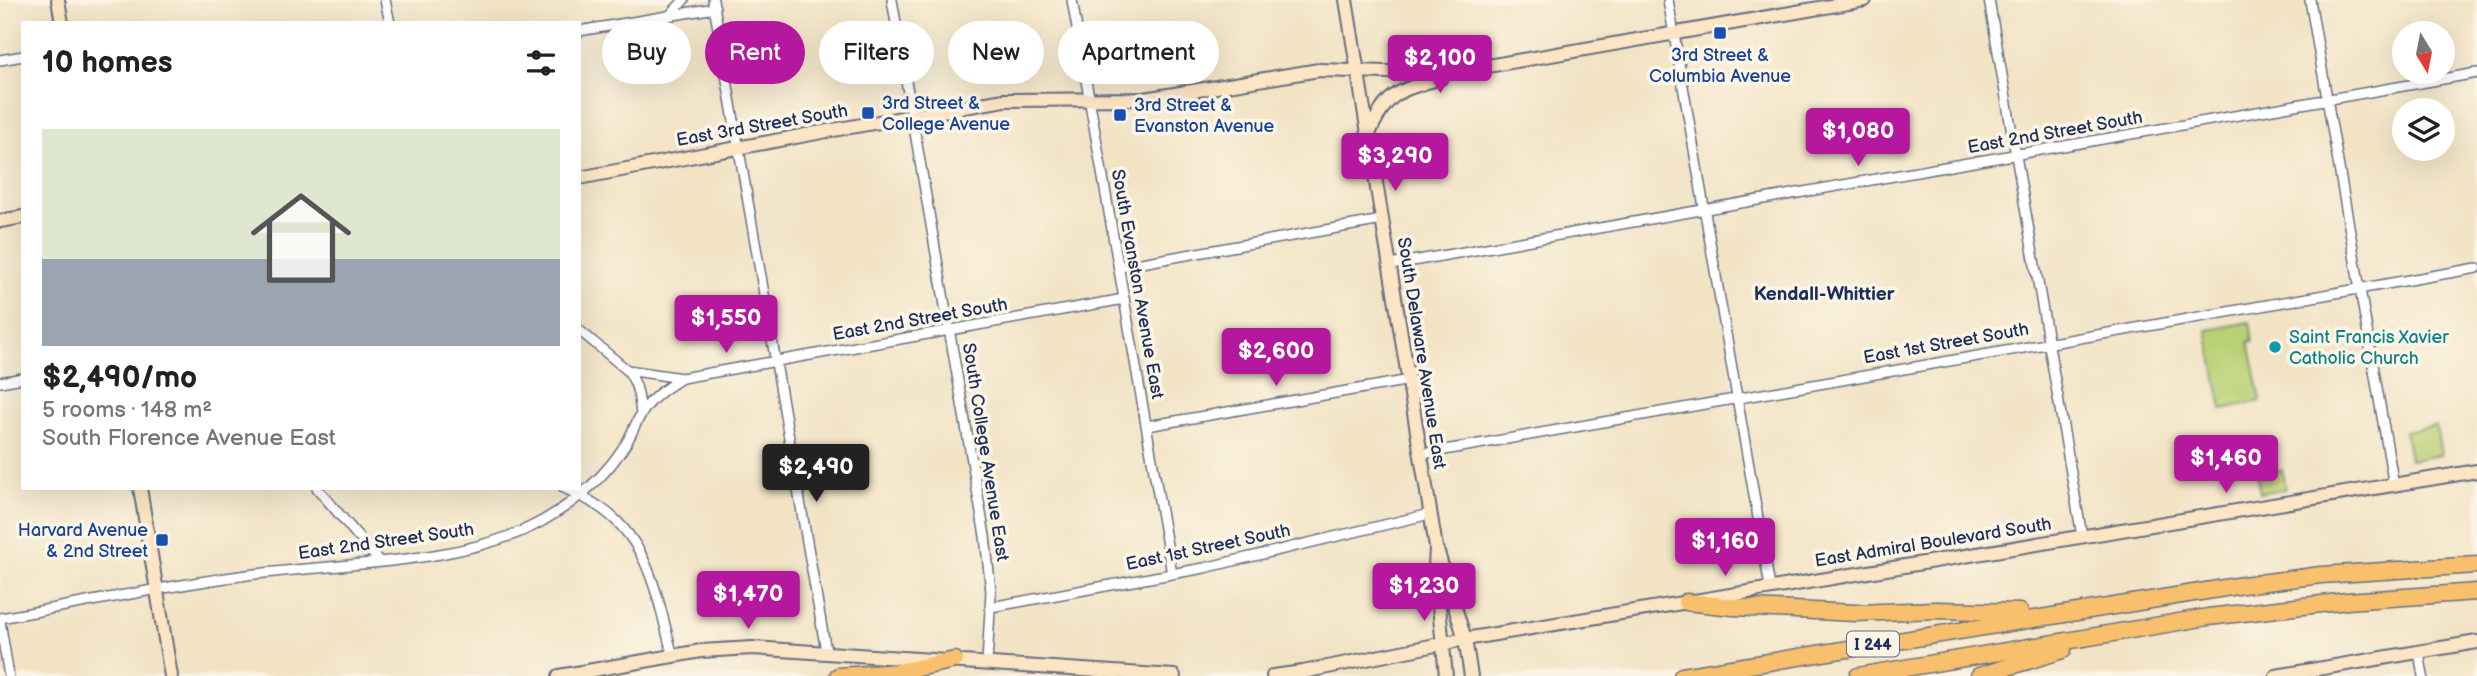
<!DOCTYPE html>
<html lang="en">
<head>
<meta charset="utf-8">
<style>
  body { margin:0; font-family:"Balsamiq Sans",sans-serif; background:#f2f2f2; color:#222; height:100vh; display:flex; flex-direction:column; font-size:26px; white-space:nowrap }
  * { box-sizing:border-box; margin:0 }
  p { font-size:23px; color:#767676 }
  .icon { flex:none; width:38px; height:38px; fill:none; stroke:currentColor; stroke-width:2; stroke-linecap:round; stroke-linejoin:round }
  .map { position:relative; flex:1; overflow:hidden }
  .panel { position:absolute; left:21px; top:21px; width:560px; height:469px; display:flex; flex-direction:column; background:#fff; border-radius:0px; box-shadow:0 7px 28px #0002 }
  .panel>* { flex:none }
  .guide { position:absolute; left:602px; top:21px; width:665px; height:63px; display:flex; gap:14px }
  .needle { width:46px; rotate:170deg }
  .controls { position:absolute; left:2392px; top:21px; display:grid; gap:14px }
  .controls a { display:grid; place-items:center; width:63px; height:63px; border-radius:50%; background:#fff; box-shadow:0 7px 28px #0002; font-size:35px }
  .price { position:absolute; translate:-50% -60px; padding:0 16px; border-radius:7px; background:#b5179e; color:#fff; font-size:23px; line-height:46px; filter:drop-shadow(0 2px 4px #0008) }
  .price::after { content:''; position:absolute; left:50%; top:42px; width:21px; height:16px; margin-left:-10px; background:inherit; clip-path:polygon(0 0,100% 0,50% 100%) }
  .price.current { background:#222; color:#fff }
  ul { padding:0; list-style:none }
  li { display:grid; align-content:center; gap:14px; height:371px; padding:0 21px }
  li+li { border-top:2px solid #e0e0e0 }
  li span { display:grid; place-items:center; height:217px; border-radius:0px; color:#555 }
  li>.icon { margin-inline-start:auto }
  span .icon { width:126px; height:126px; fill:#fffc; stroke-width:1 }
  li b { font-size:30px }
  h2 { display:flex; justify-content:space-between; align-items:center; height:84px; padding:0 21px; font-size:30px }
  .pill { padding:0 24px; border-radius:32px; background:#fff; box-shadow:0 7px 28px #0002; font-size:24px; line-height:63px }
  .pill.current { background:#b5179e; color:#fff }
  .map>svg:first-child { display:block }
  .green { fill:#bad074; stroke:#6a8069; stroke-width:2 }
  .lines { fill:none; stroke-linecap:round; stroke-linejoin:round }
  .street-casing { stroke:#666e82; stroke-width:12 }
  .secondary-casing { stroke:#666e82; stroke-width:16 }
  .highway-casing { stroke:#666e82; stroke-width:19 }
  .street { stroke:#fff; stroke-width:9 }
  .secondary { stroke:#fce5c4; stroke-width:12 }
  .highway { stroke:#f8bf6c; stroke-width:16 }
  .transit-dot { fill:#1a4fb4; stroke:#fcf5e5; stroke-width:2.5 }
  .culture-dot { fill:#0f9aa8; stroke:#fcf5e5; stroke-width:2.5 }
  .labels { text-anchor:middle; stroke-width:7; stroke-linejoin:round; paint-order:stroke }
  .shield { fill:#fcf5e5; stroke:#5e6a86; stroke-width:2 }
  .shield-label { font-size:16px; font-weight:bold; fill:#1b2f5e }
  .transit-label { font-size:18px; fill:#164399; stroke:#fcf5e5; text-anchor:start }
  .street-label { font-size:18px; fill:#1b2f5e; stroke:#fcf5e5 }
  .culture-label { font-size:18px; fill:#0d838f; stroke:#fcf5e5; text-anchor:start }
  .neighbourhood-label { font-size:19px; font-weight:bold; fill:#1b2f5e; stroke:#fcf5e5 }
</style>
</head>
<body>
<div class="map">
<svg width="2477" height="676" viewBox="0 0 2477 676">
  <rect width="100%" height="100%" fill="#fcf5e5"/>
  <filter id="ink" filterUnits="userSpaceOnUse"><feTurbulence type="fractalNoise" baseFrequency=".0143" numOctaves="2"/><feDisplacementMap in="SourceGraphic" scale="14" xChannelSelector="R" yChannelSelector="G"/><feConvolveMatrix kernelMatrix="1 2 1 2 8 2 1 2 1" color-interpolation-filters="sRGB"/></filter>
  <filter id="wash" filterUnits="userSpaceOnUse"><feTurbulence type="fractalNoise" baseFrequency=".00686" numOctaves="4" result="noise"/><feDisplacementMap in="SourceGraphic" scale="28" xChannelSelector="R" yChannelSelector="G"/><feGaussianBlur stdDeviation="1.57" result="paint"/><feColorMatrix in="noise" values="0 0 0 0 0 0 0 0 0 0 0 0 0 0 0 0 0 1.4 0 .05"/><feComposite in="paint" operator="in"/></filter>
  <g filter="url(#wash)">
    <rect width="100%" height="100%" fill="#f2e3c5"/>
    <g class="green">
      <path d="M2250,322L2253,341L2249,342L2261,401L2222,409L2207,330Z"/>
      <path d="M2436,426L2441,455L2410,460L2405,431Z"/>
      <path d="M2282,470L2285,489L2260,493L2257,474Z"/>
    </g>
  </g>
  <g filter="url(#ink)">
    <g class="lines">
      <defs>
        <g id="street">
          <path d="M385,0L390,23"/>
          <path d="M713,0L826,651"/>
          <path d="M892,0L985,536L991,592L987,663"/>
          <path d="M1072,0L1172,574"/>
          <path d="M1668,0L1770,587"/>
          <path d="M1989,0L2082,536"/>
          <path d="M2310,0L2394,486"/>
          <path d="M670,15L684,0"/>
          <path d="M579,31L715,8"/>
          <path d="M0,60L23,56"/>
          <path d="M1390,265L2477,73"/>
          <path d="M1119,267L1382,220"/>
          <path d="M579,330L627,370C638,383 639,398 641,414"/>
          <path d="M627,370L682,378"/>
          <path d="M0,382L23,378"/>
          <path d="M1147,426L1410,380"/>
          <path d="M1422,454L2477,268"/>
          <path d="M317,488L379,561"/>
          <path d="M564,488C574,493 584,497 593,503C650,536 657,599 673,656"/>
          <path d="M991,607L1204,568L1430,514"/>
          <path d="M0,618C80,604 159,587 240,576C331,563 465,566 544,520C577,501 605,477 625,445C632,435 635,423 642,413C652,397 666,388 682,378L1124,299"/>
          <path d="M0,621L9,676"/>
          <path d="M2419,652L2423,676"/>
        </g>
        <g id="secondary">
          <path d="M58,0L62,23"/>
          <path d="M1346,0L1436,547L1435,567L1446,676"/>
          <path d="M1368,136C1387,92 1397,91 1441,78"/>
          <path d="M579,178L822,132L1004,100L1144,99L1319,70L1420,73L1465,70L1865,0"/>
          <path d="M0,221L23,217"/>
          <path d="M140,488L171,676"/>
          <path d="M1437,550L1465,639L1471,676"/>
          <path d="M559,676L701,651L752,648L1174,676"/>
          <path d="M1273,676L1303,672L1465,639L2477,471"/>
          <path d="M2276,676L2477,642"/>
        </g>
        <g id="highway">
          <path d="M1686,602L1733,607L1855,613L1936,610L2020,612"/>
          <path d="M838,676L899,672L955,660"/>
          <path d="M1682,676L2243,585L2321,575L2477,565"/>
          <path d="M1858,676L2208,617L2347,601L2477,592"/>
          <path d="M1979,676L2063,650"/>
        </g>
      </defs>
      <use href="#street" class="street-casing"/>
      <use href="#secondary" class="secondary-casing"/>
      <use href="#highway" class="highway-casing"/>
      <use href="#street" class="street"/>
      <use href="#secondary" class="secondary"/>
      <use href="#highway" class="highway"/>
    </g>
  </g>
  <g class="transit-dot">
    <rect x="1713" y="26" width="14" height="14" rx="3.5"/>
    <rect x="861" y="106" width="14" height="14" rx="3.5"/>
    <rect x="1113" y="108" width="14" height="14" rx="3.5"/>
    <rect x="155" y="533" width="14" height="14" rx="3.5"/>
  </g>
  <circle class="culture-dot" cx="2275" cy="347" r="7"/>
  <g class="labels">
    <rect class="shield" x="1847" y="631.5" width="52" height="25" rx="5"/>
    <g class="shield-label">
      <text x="1873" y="650">I 244</text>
    </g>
    <g class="transit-label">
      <text x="1720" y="61" text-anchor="middle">3rd Street &amp;<tspan x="1720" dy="21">Columbia Avenue</tspan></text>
      <text x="882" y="109">3rd Street &amp;<tspan x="882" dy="21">College Avenue</tspan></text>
      <text x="1134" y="111">3rd Street &amp;<tspan x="1134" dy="21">Evanston Avenue</tspan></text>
      <text x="148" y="536" text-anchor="end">Harvard Avenue<tspan x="148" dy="21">&amp; 2nd Street</tspan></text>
    </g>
    <g class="street-label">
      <text transform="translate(762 125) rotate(-10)" y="6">East 3rd Street South</text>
      <text transform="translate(2055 132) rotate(-10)" y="6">East 2nd Street South</text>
      <text transform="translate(1138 284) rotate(80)" y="6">South Evanston Avenue East</text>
      <text transform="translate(920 319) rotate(-10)" y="6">East 2nd Street South</text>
      <text transform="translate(1946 343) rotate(-10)" y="6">East 1st Street South</text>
      <text transform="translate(1422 353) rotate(81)" y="6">South Delaware Avenue East</text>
      <text transform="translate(986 452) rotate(81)" y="6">South College Avenue East</text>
      <text transform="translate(386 541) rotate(-8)" y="6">East 2nd Street South</text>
      <text transform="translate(1933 542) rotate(-9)" y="6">East Admiral Boulevard South</text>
      <text transform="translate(1208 547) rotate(-12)" y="6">East 1st Street South</text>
    </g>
    <g class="culture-label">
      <text x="2289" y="343">Saint Francis Xavier<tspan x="2289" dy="21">Catholic Church</tspan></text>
    </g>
    <g class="neighbourhood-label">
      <text x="1824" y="300">Kendall-Whittier</text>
    </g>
  </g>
</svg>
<div class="controls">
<a><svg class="needle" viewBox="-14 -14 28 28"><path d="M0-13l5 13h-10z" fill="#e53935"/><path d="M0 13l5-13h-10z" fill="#767676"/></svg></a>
<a><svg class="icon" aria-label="layers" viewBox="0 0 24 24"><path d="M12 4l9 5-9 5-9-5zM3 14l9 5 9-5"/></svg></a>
</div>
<b class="price" style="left:1440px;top:95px">$2,100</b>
<b class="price" style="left:1858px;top:168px">$1,080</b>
<b class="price" style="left:1395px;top:193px">$3,290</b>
<b class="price" style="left:726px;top:355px">$1,550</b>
<b class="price" style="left:1276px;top:388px">$2,600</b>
<b class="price" style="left:2226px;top:495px">$1,460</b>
<b class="price current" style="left:816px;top:504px">$2,490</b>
<b class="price" style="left:1725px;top:578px">$1,160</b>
<b class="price" style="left:1424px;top:623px">$1,230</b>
<b class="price" style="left:748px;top:631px">$1,470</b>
<div class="guide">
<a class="pill">Buy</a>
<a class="pill current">Rent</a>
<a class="pill">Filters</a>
<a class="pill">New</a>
<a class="pill">Apartment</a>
</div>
<section class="panel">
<h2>10 homes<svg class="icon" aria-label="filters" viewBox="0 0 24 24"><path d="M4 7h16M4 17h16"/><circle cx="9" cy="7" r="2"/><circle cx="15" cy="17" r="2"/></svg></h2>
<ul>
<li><span style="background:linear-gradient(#dfe7d0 60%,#9aa5b1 0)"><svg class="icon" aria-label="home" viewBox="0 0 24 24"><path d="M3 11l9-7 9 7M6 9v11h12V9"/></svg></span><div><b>$2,490/mo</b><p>5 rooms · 148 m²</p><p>South Florence Avenue East</p></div></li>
</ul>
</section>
</div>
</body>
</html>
